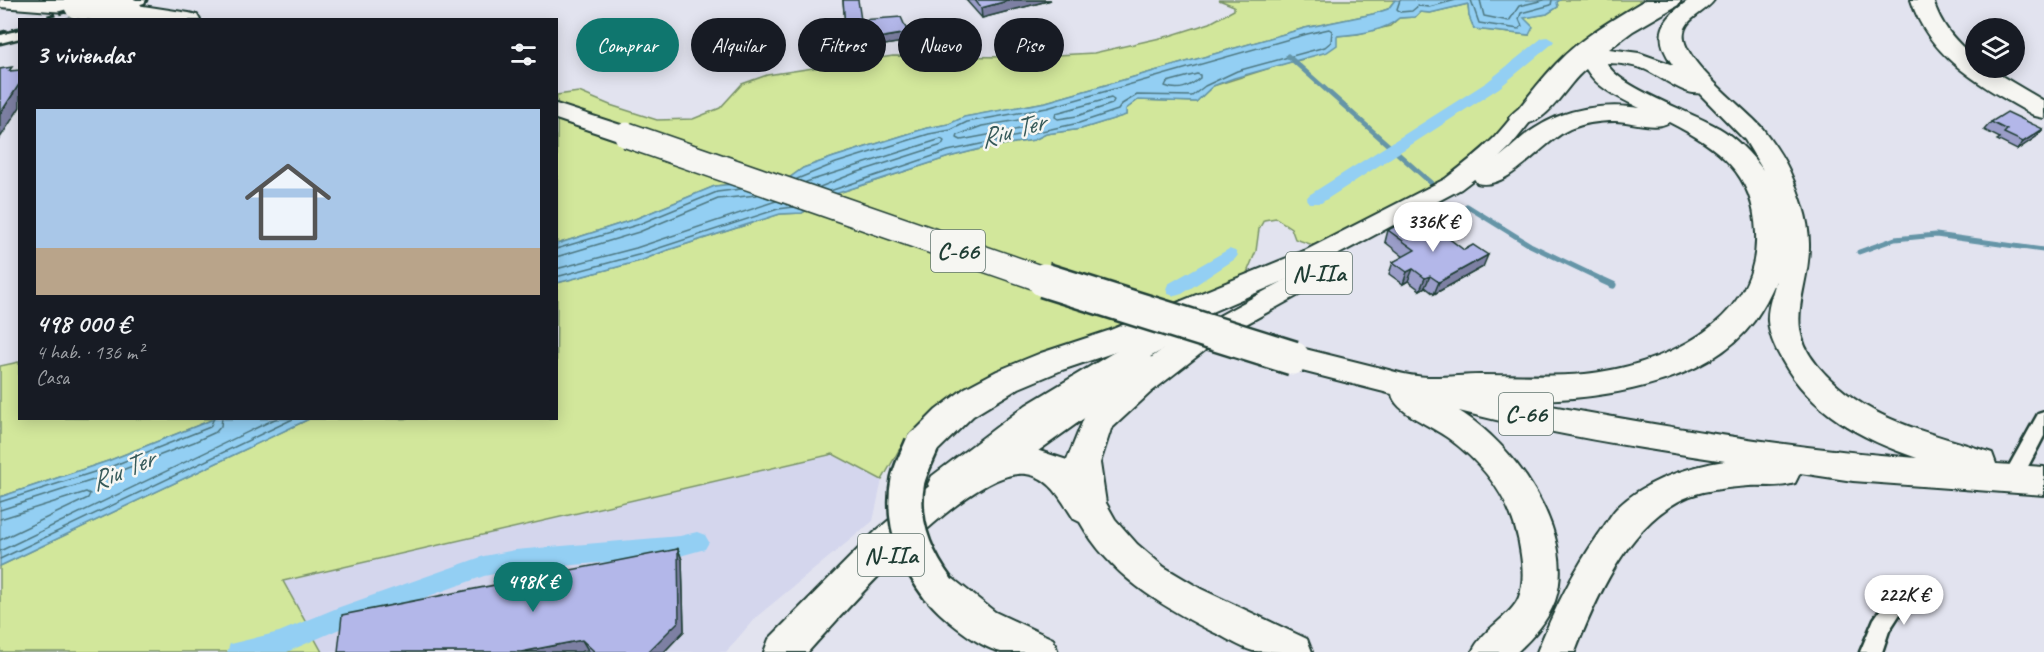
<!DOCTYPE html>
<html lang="es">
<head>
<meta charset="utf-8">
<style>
  body { margin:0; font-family:Caveat,sans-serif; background:#242831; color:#f1f3f6; height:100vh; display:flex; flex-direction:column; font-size:22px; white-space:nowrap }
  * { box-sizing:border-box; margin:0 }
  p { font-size:20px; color:#9ea1a6 }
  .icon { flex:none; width:33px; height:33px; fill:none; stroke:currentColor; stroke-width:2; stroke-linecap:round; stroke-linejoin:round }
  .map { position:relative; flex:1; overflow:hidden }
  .side { position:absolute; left:18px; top:18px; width:540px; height:402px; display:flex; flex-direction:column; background:#171b24; border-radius:0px; box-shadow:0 3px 15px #0003 }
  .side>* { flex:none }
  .banner { position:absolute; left:576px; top:18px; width:570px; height:54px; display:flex; gap:12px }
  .buttons { position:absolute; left:1965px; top:18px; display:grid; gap:12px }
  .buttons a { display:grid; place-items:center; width:60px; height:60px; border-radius:50%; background:#171b24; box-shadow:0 3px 15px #0003; font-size:30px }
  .price { position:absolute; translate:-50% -51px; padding:0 14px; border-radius:21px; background:#fff; color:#222; font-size:20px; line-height:39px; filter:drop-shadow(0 2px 3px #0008) }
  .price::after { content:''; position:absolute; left:50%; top:36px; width:18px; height:14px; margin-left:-9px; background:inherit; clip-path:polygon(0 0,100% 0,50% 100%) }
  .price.selected { background:#0f766e; color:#fff }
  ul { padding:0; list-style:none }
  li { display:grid; align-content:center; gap:12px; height:318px; padding:0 18px }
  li+li { border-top:2px solid #363941 }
  li span { display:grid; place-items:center; height:186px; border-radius:0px; color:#555 }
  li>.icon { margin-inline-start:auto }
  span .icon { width:108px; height:108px; fill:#fffc; stroke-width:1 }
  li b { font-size:26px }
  h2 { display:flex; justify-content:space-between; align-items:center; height:72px; padding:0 18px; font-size:26px }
  .pill { padding:0 21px; border-radius:27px; background:#171b24; box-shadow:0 3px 15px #0003; font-size:21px; line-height:54px }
  .pill.selected { background:#0f766e; color:#fff }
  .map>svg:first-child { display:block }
  .built { fill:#d4d6ed }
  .green { fill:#d2e79b; stroke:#789268; stroke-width:1.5 }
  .water { fill:#93cff3; stroke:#6595a7; stroke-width:1.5 }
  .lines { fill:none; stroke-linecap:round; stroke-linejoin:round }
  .shore { stroke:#4d7780; stroke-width:1.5 }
  .stream-far1 { stroke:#6595a7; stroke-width:5 }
  .stream { stroke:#6595a7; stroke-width:7 }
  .canal { fill:#93cff3; fill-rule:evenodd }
  .street-casing { stroke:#1f3d34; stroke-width:5 }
  .primary-casing { stroke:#1f3d34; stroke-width:4 }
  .highway-casing { stroke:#1f3d34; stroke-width:4 }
  .street { fill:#f6f6f2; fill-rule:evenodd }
  .primary { fill:#f6f6f2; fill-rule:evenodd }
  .highway { fill:#f6f6f2; fill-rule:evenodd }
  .rail { stroke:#1f3d34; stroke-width:4; stroke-dasharray:8 4; stroke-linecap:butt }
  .highway-bridge-far1-casing { stroke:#1f3d34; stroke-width:28; stroke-linecap:butt }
  .highway-bridge-casing { stroke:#1f3d34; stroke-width:38; stroke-linecap:butt }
  .highway-bridge-far1 { stroke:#f6f6f2; stroke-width:25 }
  .highway-bridge { stroke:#f6f6f2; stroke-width:33 }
  .wall { fill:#9a9dc8; stroke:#1f3d34; stroke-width:1.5 }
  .shaded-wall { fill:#7d80a3; stroke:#1f3d34; stroke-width:1.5 }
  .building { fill:#b3b7e9; stroke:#1f3d34; stroke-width:1.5 }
  .labels { text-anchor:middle; stroke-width:5; stroke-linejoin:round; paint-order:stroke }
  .shield { fill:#f6f6f2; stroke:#60746d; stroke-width:1.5 }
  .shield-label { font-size:24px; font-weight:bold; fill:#1f3d34 }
  .water-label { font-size:27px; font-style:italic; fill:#365a5a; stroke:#f6f6f2 }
</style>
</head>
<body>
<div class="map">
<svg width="2044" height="652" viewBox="0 0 2044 652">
  <rect width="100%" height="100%" fill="#e2e3ef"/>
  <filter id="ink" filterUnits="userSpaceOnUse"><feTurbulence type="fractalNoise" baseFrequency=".0167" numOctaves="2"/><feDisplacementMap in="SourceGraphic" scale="12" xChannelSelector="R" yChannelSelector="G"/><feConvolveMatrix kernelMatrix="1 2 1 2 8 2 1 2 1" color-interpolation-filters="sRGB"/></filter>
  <g filter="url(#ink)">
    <path class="built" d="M833,454L882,480L873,521L755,618L726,652H322L282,582Z"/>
    <g class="green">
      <path d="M1219,0H1395L1388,9L1373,14L1305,28L1046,102L965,117L949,124L927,128L834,157L803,168L789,178L715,186L635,219L557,244V95L579,92L610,105L657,120L693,119L720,108L742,84L767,75L893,56L1020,57L1094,53L1169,36L1210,23L1234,10V6Z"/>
      <path d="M1560,0H1647L1530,97L1471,162L1452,176L1316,246L1295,239L1291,228L1276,218L1264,220L1259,229L1256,251L1246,275L1115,333L989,375L950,400L899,450L882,480L833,454L283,581L322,652H0V566L309,419L556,418L557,283L640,261L665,251L780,214L802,213L835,194L949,157L988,147L1034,140L1046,134L1081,129L1126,115V109L1138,100L1196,102L1213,86L1286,63L1304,59L1337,36L1358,34L1390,26L1399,18L1415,17L1420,12L1430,13L1468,4L1469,16L1475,29L1529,35L1523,18L1547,14L1558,7L1557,2Z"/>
      <path d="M19,362L20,418L214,419L108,461L0,497V366Z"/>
    </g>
    <g class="water">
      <path d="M1395,0H1560L1557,2L1558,7L1547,14L1524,18L1533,27L1529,35L1474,29L1469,16L1468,4L1430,13L1420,12L1415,17L1399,18C1383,32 1358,34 1337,36V45L1327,52L1234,78L1213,86L1196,102L1138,100L1126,109V115L1081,129L1046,134L1034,140L988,147L949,157L835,194L802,213L780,214L665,251L640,261L557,283V244L635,219L715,186L789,178L803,168L834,157L927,128L949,124L964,117L1046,102L1305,28L1373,14L1388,9Z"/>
      <path d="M214,419H309L0,566V497L108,461Z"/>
    </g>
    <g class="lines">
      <g class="shore">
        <path d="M1400,0L1397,9L1400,12L1412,11L1418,6L1429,7L1456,0"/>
        <path d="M1471,0L1479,23L1519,29L1522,26L1519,19L1521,13L1551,5L1552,0"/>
        <path d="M1480,0L1484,16L1509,21L1519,6L1544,0"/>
        <path d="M1197,74L1200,75V78C1189,87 1179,92 1165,86L1167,82Z"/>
        <path d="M1111,98L1114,100L1112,104L1077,116L1058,119L1055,117L1056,113Z"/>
        <path d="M1037,117L1040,119L1039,122L1030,127L961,140L957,138L958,135L982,126Z"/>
        <path d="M797,179L836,163L929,134L951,130L967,122L1047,108L1307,34L1329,29L1332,31L1331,42L1325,47L1237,71L1205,86L1192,96L1137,95L1122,104L1118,110L1079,123L948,151L830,191"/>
        <path d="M806,182L941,139L944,141L942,145L855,173L820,187"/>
        <path d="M556,249L637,225L717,192L741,189"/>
        <path d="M556,257L639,232L718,199L757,195"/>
        <path d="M556,269L636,248L776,201"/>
        <path d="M556,277L638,255L778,209L794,207"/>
        <path d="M0,502L110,467L210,427L214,418"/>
        <path d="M0,510L112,474L194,442L216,432L221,426L222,418"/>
        <path d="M0,519L86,492L90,494L88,498L0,540"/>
        <path d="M0,551L277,418"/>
        <path d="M0,559L295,418"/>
      </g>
      <g class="stream-far1">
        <path d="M1288,56L1431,183"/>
        <path d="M1467,206L1530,245L1605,281"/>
        <path d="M1859,252L1895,239L1936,235L2043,250"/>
      </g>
      <path class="stream" d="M1602,280L1613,285"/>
      <g class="canal">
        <path d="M1547,37L1554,41L1552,44L1499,88L1321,203H1309L1306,199L1309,195L1487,82L1542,38Z"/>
        <path d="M1229,249L1235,251L1238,255L1235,259L1182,294L1175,296L1168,294L1166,289L1168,284Z"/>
        <path d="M697,532L705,535L709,542L705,549L680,556L515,570L484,576L344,627L287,652H227L230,644L279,632L337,608L484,556L515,550L680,536Z"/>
      </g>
      <defs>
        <g id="street">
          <path d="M127,0H146L144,3L88,20H67Z"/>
          <path d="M20,30V38L0,43V35Z"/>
          <path d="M2044,412V436L2023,476L2016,479L2009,476L2007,471L2009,466L2038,414Z"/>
          <path d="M1908,577L1915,580L1918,586L1889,631L1882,652H1860L1874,619L1901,580Z"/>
        </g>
        <path id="primary" d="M1645,0H1667L1589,54L1570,72L1510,147L1486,170L1461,189L1324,262L1333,264L1336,270L1333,276L1210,344L1201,346L1192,344L1189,335L1150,357L1157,359L1161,366L1157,373L1097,409L1006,474L996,478L986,474L983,469C968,481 952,499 932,492L928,484L932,476L1026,405L1111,354L1187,313L1196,311L1205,313L1208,322L1287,279L1277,277L1274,271L1277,265L1445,179C1462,166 1479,153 1494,138C1516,114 1534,87 1556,64C1581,37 1614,19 1645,0Z"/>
        <g id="highway">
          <path d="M0,0H79L85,1L88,6L85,11L77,13L0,7Z"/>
          <path d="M1654,0H1681L1678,5L1633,31L1609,49L1639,53L1673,65C1652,36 1661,19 1689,0H1714C1706,12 1687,17 1684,32C1678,59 1745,108 1762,128C1772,141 1782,155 1789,170C1799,193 1809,218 1809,244C1810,290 1782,323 1817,365C1864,421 1926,431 1992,453L1996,464L2044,467V495L1853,481L1800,473L1795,483C1779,488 1765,485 1749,486C1735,487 1718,489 1703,492C1635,508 1598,593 1575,652H1537C1554,610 1573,571 1599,534C1605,526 1610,515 1617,508C1646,480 1687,467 1725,461C1636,448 1546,433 1459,411C1514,444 1578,533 1555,601C1547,622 1533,637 1517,652H1472C1483,628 1512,616 1519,597C1524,584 1523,568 1521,555C1515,506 1488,467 1448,438C1434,427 1394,412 1392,394L1282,366L1278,358L1282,350L1293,346C1321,353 1349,360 1377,367C1390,370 1403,375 1417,376C1435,379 1461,375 1480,375C1515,375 1550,377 1585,374C1661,366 1760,324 1756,233C1754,173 1718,147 1669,122C1657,131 1631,121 1615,121C1599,121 1584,123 1570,129C1541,142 1509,191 1477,183L1473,177C1479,167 1492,163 1502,155C1513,147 1522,136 1534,129C1565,108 1604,103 1640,108C1620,98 1598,89 1586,69C1563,86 1547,132 1512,123L1509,118C1515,109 1526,105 1534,98C1554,81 1557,64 1583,54C1585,35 1637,10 1654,0ZM1607,63C1620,63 1632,65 1644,69C1659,75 1685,96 1699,93L1745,140L1763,170C1751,154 1736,138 1719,128C1696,114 1615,86 1607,63ZM1776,281C1773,294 1767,307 1768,321C1769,335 1775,348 1782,360C1811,413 1862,439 1917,458C1783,448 1650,424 1518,400C1593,401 1705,387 1754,321C1763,308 1770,295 1776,281Z"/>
          <path d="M1911,0H1933C1941,26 1955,41 1976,59V68H1988L2044,101V118L2035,116C1984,87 1929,59 1911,0Z"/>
          <path d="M130,4L189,13L197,15L200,20H142L122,16L119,11L122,6Z"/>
          <path d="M556,104L636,130L640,135L636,140L627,143L556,119Z"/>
          <path d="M1304,251L1314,254L1318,261L1314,268L1130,347L1062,370L1019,388L973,416L934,454L922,458L910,454L906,445L910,436L936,410L965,388L997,371L1041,353L1108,331Z"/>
          <path d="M1197,329L1208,332L1212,340L1208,348L1151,392L1111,429L1100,463L1106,503L1115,519L1137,544L1164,567L1201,589L1307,639L1312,652C1296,652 1267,652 1253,651C1239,647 1225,637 1211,631C1158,604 1110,575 1080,522L1074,519C1061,500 1051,477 1026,474C969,467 846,611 808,652H764L769,639L876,531L940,477L983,457L1024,446L1067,460L1086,413L1129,374L1186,332Z"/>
          <path d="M939,574L952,578L995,612L1053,639L1058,652C1040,652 1019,652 1001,652C979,648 930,610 921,590L926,578Z"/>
        </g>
      </defs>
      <use href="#street" class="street-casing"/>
      <use href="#primary" class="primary-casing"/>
      <use href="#highway" class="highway-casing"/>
      <use href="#street" class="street"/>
      <use href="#primary" class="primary"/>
      <use href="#highway" class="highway"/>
      <g class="rail">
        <path d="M36,20L106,0"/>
        <path d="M0,33L20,28"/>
      </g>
      <defs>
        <g id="highway-bridge-far1">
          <path d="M77,6L130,11"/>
          <path d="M627,135L1048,281"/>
        </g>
        <g id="highway-bridge">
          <path d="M1044,280L1293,358"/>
          <path d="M922,445C917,457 911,468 908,480C900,521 915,558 939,590"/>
        </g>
      </defs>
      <use href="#highway-bridge-far1" class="highway-bridge-far1-casing"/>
      <use href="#highway-bridge" class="highway-bridge-casing"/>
      <use href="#highway-bridge-far1" class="highway-bridge-far1"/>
      <use href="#highway-bridge" class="highway-bridge"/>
    </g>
    <g class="wall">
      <path d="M843,0L861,20L908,33L909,41L867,48L861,32L846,33Z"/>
      <path d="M966,0H1051L982,18Z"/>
      <path d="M1991,122L2043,129L2036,137L2017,150L1997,140L2000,138L1984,130Z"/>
      <path d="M1388,230L1433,240L1483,267L1434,294L1425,287L1420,290L1408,281L1403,284L1389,274L1393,262L1404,257L1385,242Z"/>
      <path d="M678,549L682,560L684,631L664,652H590L588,650L580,652H338Z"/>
    </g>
    <g class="shaded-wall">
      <path d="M1011,0H1051L982,18L981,8Z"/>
      <path d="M908,33L909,41L867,48L866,40Z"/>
      <path d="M20,83V107L0,138V114Z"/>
      <path d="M2043,129L2036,137L2017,150L2023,142Z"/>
      <path d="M1488,255L1483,267L1434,294L1439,282Z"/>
      <path d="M1413,269L1408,281L1403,284L1407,272Z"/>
      <path d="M1430,276L1425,287L1420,290L1425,278Z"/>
      <path d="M678,549L682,560L684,631L664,652H648Z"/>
      <path d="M582,640L588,650L580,652H521Z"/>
    </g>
    <g class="building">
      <path d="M843,0H858L861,20L901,17L908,33L866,40L860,24L845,26Z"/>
      <path d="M975,0H1011L981,8Z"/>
      <path d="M12,67L9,71L20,70V83L0,114V69Z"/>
      <path d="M2007,112L2043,129L2023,142L2004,133L2007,130L1991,122Z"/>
      <path d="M1407,220L1433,240L1443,234L1464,250L1473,245L1488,255L1439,282L1430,276L1425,278L1413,269L1407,272L1393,262L1415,250L1388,230Z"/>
      <path d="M678,549L679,621L648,652H595L582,640L521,652H338L342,615Z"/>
    </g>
  </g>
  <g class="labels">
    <g class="shield">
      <rect x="931" y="230" width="54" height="42" rx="4.5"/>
      <rect x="1286" y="252" width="66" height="42" rx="4.5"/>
      <rect x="1499" y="393" width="54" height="42" rx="4.5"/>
      <rect x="858" y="534" width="66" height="42" rx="4.5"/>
    </g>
    <g class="shield-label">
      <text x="958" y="259">C-66</text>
      <text x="1319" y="281">N-IIa</text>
      <text x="1526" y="422">C-66</text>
      <text x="891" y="563">N-IIa</text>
    </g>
    <g class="water-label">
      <text transform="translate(1012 130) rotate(-16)" y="9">Riu Ter</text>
      <text transform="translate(122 470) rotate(-23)" y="9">Riu Ter</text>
    </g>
  </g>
</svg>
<div class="buttons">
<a><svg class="icon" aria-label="layers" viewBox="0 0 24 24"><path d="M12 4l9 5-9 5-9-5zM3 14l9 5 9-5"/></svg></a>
</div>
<b class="price" style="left:1433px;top:253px">336K €</b>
<b class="price selected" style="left:533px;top:613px">498K €</b>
<b class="price" style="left:1904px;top:626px">222K €</b>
<div class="banner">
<a class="pill selected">Comprar</a>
<a class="pill">Alquilar</a>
<a class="pill">Filtros</a>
<a class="pill">Nuevo</a>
<a class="pill">Piso</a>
</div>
<section class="side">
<h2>3 viviendas<svg class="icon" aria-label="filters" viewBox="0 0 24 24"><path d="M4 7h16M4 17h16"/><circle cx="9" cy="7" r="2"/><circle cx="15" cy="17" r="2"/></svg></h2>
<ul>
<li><span style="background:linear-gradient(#a9c7e8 75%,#b9a48a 0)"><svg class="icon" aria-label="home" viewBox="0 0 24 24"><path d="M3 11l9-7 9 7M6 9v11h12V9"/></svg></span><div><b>498 000 €</b><p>4 hab. · 136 m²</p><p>Casa</p></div></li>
</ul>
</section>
</div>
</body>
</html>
